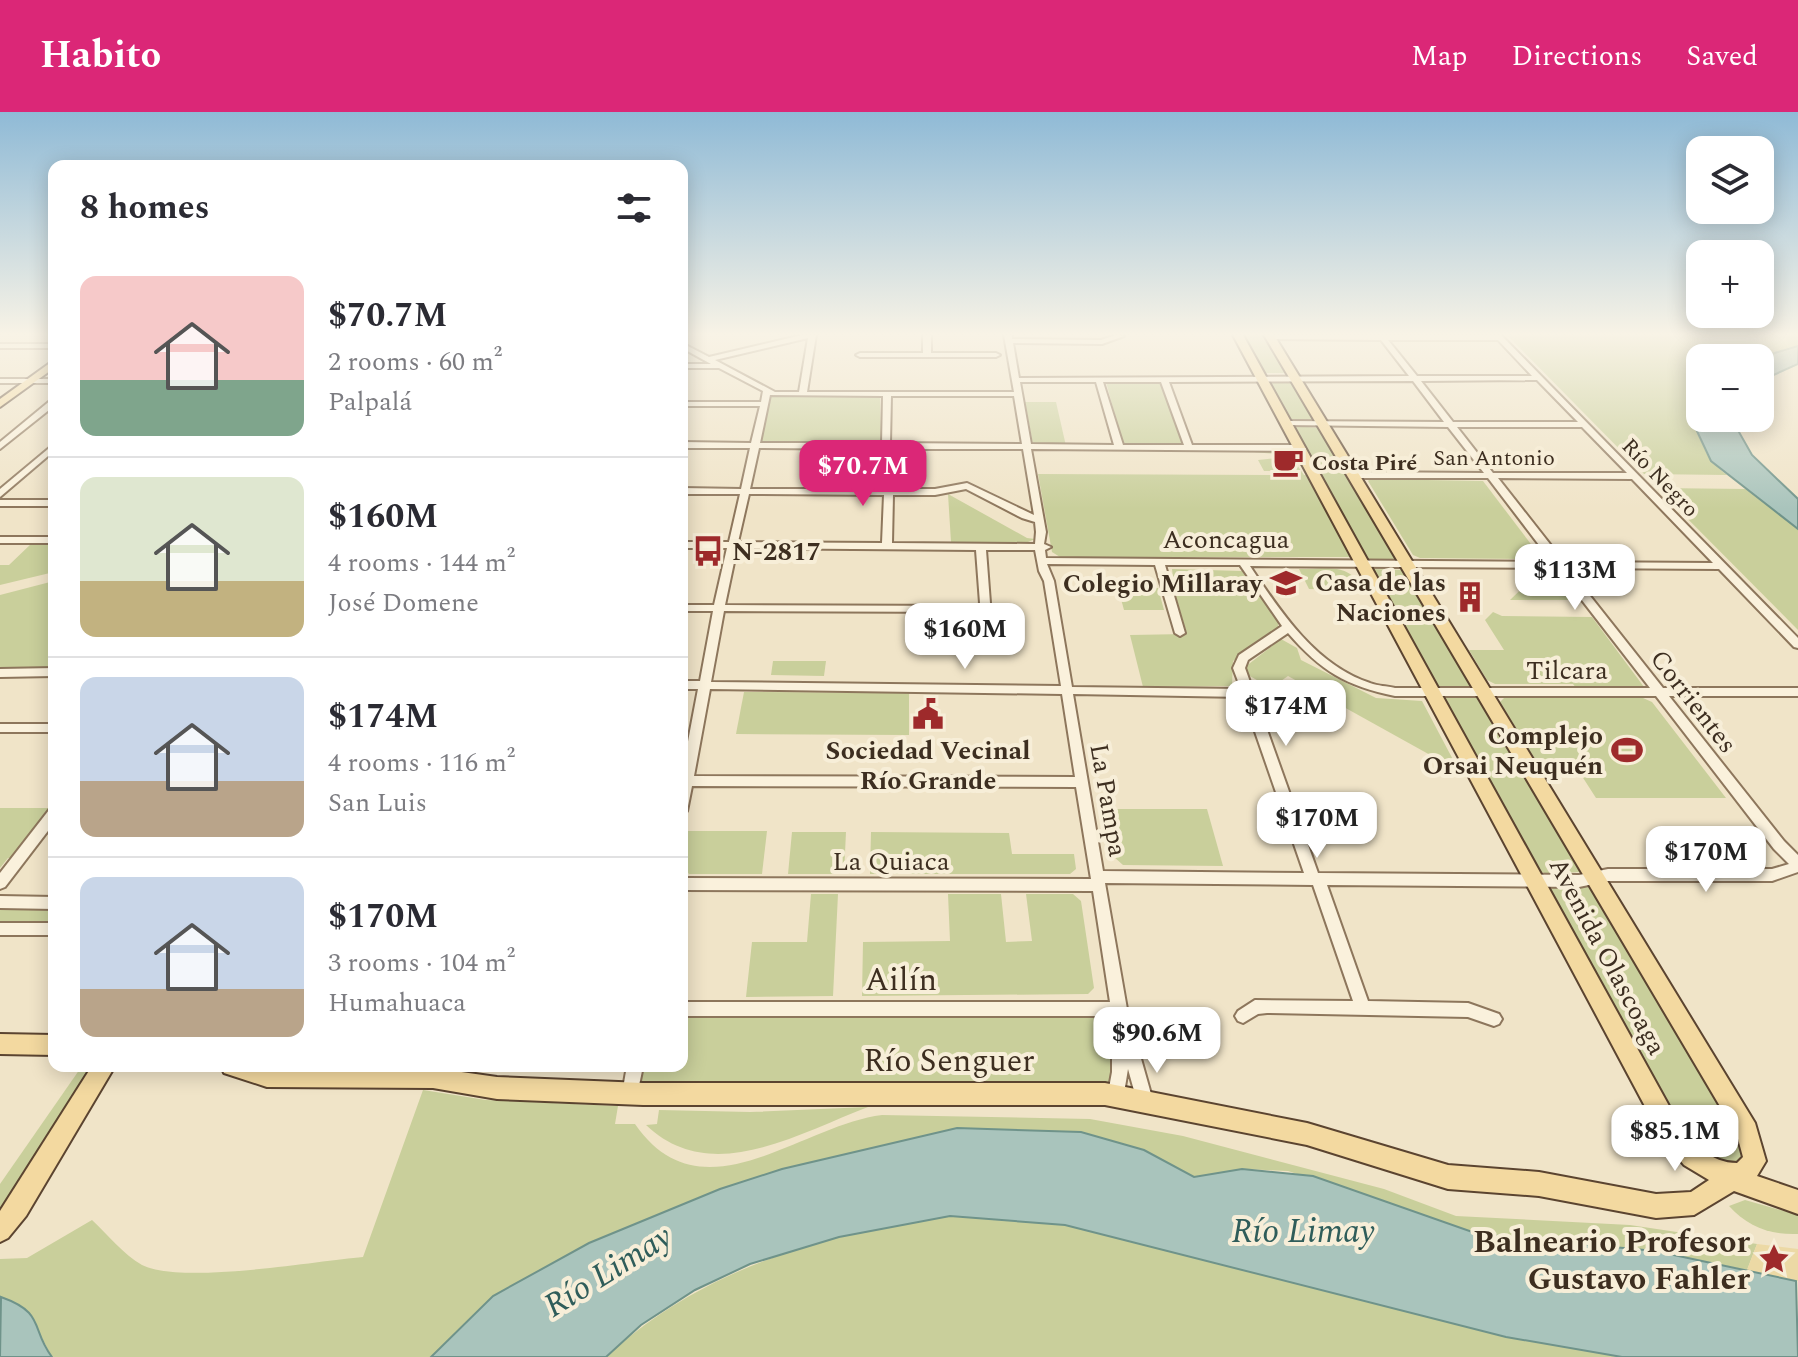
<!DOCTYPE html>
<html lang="en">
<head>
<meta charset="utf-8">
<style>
  body { margin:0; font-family:Spectral,serif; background:#f7f7f7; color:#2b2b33; height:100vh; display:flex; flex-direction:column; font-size:30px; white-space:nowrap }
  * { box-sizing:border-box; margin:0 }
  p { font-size:26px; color:#7c7c81 }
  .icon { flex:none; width:44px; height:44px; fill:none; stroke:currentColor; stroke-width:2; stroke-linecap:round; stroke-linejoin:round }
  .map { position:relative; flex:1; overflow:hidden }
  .sheet { position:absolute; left:48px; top:48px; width:640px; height:912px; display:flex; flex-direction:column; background:#fff; border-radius:16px; box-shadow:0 4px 20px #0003 }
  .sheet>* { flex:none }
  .fabs { position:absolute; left:1686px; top:24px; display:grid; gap:16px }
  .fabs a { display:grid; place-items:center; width:88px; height:88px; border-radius:16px; background:#fff; box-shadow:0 4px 20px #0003; font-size:40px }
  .price { position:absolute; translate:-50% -68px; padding:0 18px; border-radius:16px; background:#fff; color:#222; font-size:26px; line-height:52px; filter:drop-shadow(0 2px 4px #0008) }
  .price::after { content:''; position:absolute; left:50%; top:48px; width:24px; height:18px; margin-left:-12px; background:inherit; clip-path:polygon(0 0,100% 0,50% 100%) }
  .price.selected { background:#db2777; color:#fff }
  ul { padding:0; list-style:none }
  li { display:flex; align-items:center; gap:24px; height:200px; padding:0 32px }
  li+li { border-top:2px solid #e1e1e2 }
  li span { display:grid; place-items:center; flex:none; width:224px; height:160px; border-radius:16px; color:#555 }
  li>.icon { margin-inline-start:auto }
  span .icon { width:96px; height:96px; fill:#fffc; stroke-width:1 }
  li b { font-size:34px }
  h2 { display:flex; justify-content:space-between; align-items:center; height:96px; padding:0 32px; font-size:34px }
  header { display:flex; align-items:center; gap:48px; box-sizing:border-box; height:112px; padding:0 40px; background:#db2777; color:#fff }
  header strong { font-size:38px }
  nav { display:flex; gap:44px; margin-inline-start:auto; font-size:28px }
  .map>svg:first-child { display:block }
  .green { fill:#c9cf9b }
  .sand { fill:#ecd9a5 }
  .water { fill:#a9c4bc; stroke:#6f938a; stroke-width:2 }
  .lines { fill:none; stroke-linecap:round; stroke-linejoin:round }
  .minor-casing { stroke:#8d765c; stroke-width:4 }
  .major-casing { stroke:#5b4430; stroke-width:4 }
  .minor { fill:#faf1dc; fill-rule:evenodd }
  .major { fill:#f3d9a0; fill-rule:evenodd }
  .labels { text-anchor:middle; stroke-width:8; stroke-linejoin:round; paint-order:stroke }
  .far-street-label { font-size:22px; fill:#3d2e20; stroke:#f7eed8 }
  .far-poi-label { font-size:22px; font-weight:bold; fill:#3d2e20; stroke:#f7eed8; text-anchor:start }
  .street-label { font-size:26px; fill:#3d2e20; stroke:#f7eed8 }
  .poi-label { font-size:26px; font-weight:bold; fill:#3d2e20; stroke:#f7eed8; text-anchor:end }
  .near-street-label { font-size:32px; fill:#3d2e20; stroke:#f7eed8 }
  .near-poi-label { font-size:32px; font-weight:bold; fill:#3d2e20; stroke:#f7eed8; text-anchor:end }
  .near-water-label { font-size:34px; font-style:italic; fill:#2f5d5a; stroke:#f7eed8 }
</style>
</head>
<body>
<header>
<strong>Habito</strong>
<nav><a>Map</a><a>Directions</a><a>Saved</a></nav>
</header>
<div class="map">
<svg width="1798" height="1245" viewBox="0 0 1798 1245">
  <rect width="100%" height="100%" fill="#f0e4c8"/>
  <g class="green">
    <path d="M1241,223H1265L1287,261H1263Z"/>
    <path d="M1507,223H1798V234L1758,246H1700C1700,290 1685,333 1727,363L1644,362Z"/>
    <path d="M1268,269L1293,270L1315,309L1288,307Z"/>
    <path d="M1106,270L1161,271L1185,333H1123Z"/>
    <path d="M770,285H880L881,329L761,330Z"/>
    <path d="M1025,290H1056L1066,334L1033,332Z"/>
    <path d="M1295,314L1320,316L1399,449L1365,447L1293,316Z"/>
    <path d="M1254,340H1288L1304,363H1310L1353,445H1060L1052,440L1038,362L1294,363L1293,359H1264L1258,348L1278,346L1286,354L1294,352L1287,343Z"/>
    <path d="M1370,367L1483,369L1540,444L1537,447L1420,446L1413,443L1368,369Z"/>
    <path d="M1657,376L1747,377L1798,417V518Z"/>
    <path d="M948,382L1027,426L1035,427L1028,430H951Z"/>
    <path d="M31,432H54V460L0,473V453H9Z"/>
    <path d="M1172,457L1242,459L1255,482H1259L1278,510V516L1233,549L1232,574L1143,575L1130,523L1187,522L1175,482Z"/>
    <path d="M1299,457C1328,457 1349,450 1364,478L1309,477Z"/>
    <path d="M1372,457L1404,458L1471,576L1436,574Z"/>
    <path d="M1537,462L1557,466L1574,488H1510Z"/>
    <path d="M54,469V558H0V483Z"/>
    <path d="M1118,476H1158L1164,498H1124Z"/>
    <path d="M1493,500L1502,504L1592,505L1644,575L1576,576L1573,572H1495L1487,568L1469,538H1504L1485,508Z"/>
    <path d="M1281,527L1297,536L1301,548L1376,586L1422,589L1459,659L1288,564L1271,576L1248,563L1245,555Z"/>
    <path d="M773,549H826L824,564L771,563Z"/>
    <path d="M744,580L909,581V623L736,622Z"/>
    <path d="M1444,584H1472L1481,588L1581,756L1579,760L1547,762L1537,758L1441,586Z"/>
    <path d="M1504,586H1643L1652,590L1726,686H1596L1578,658L1541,657L1500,590Z"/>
    <path d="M0,696H53L15,746H8L0,756Z"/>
    <path d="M1105,697H1207L1223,754L1123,753L1113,744Z"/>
    <path d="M688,719H767L762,762H689L682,755Z"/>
    <path d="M792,720H846L844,762H788Z"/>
    <path d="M871,720L1009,721L1012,742H1074L1076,757L1070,762H870Z"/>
    <path d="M1579,773L1591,775L1741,1020L1745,1043C1731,1062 1707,1044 1690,1036L1549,777L1551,774Z"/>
    <path d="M811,782H838L833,884L746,885L752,830H807Z"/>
    <path d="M948,782H1001L1006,830L1032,829L1026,782H1073L1081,789L1094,876L1088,882L862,884L863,830L950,829Z"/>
    <rect x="0" y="794" width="54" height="19"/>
    <path d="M905,903L1103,905L1111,912L1117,956L1110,975L1104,977L1097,969H1073L637,973L640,954H682V906Z"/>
    <path d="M82,954H99L0,1110V1072Z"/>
    <path d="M423,978L486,988L618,994L615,1012H635C702,1109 800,1013 882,1003L1090,1007L1183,1024L1384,1077L1456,1104L1630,1113L1757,1132L1747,1158L1655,1139L1478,1122L1288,1059L1242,1057L1194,1065L1144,1038L1081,1020L957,1016L782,1057L589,1131L493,1184L431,1245H52L27,1198L0,1185V1147L27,1146L92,1108C107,1122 124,1143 142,1153C182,1173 315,1149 363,1145Z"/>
    <path d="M868,995C797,1022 711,1075 646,1013L657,1012L659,998L750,1000Z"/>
    <path d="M1745,1088L1798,1103V1122C1770,1123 1748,1115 1729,1094Z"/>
    <path d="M950,1104L1065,1113L1506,1225L1622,1245H606C701,1157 823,1122 950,1104Z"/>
  </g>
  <path class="sand" d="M1757,1132L1798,1137V1169L1747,1158Z"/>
  <g class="water">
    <path d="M1798,234V252L1760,269L1758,246Z"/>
    <path d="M1700,292V306H1731L1752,343L1798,387V417L1711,349L1696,317Z"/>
    <path d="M957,1016L1081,1020L1144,1038L1194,1065L1242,1057L1313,1064L1478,1122L1655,1139L1796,1169L1798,1245H1622L1506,1225L1065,1113L950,1104L839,1125L750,1152L695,1178L641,1213L606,1245H431L493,1184L589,1131L720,1077L782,1057Z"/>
    <path d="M1,1185C46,1201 30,1216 52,1245H0Z"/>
  </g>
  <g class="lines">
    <defs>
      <g id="minor">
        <path d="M802,223H816L807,280H1014L1004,223H1012V227L1101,228L1116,223L1124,224L1102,232L1013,231L1019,266L1409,264L1381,228L1270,227L1266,225L1270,223H1501L1798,526V536L1794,535L1719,457L1568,456L1663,576H1798V584H1669L1784,729L1798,743V760L1772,769H1608L1579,775L1327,773L1368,889L1468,891L1499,902L1502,907L1499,912L1494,914L1468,905L1267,901L1258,902L1243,911L1238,909L1235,904L1238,899L1255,888L1353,889L1313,773L1105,771L1127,897L1151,982L1146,997L1140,999L1134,997L1132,991L1135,982L1128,957L1125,975L1131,987L1129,993L1123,995L1117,993L1109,976L1112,960V930L1116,913L1113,904H682V890H1110L1093,779L682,778V766L1091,767L1076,675L692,674L687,699L682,700V661L698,577H682V569H700L713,499H682V493H714L727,436H682V430H729L740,382H682V376L741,377L750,336H682V330L751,331L760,294H682V290H761L763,279L719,256H682V252H711L682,236V231L709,245ZM808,226L799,280H775L715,248ZM1388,228H1498L1532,264H1417ZM1537,268L1578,310H1453L1421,269ZM1413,269L1444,310L1286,309L1282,311L1286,313L1448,315L1484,361L1353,360L1349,363L1353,366H1488L1552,450L1046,446L1045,438L1051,435L1044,432L1046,420L1031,337L1300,339L1304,336L1300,333H1192L1169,270ZM1020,270H1096L1114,333L1031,332ZM1103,270H1161L1184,333H1123ZM770,283L883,284L882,331H760ZM891,284H1014L1022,332L890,331ZM1457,315H1582L1627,361H1493ZM759,336L886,337L884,377H750ZM894,337H1023L1034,403L967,371L935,377H893ZM1498,366L1632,367L1713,451L1564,450ZM966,377L1022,406L1035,410L1036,420L1035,432L892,431L893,383H935ZM749,382L884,383L882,431L738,430ZM737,436L976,438L980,491L978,494L725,493ZM986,438H1035L1039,459L1044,469L1061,574L711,570L724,499L981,500L985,499L990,491ZM1047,452L1155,453L1175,521L1180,524L1185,521L1165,453H1240L1282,514L1239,543L1233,556L1241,577L1072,575L1054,469ZM1250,454L1557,456L1650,576H1395C1387,574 1378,574 1370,571C1315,553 1280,499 1250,454ZM1288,521C1321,559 1346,574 1395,584H1656L1774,737L1789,752L1772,757H1608L1579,763L1318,761L1245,556L1248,548ZM710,577L1062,582L1075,665L694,664ZM1073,582L1243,585L1304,761L1103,759Z"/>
        <path d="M923,223H931V241H996L1000,243L996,245H860L856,243L860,241H923Z"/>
        <rect x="0" y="232" width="54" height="4"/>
        <rect x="0" y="267" width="54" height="4"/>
        <path d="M51,288H54V294L0,337V330Z"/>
        <path d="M54,332V339L0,385V377Z"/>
        <rect x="0" y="388" width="54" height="6"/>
        <rect x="0" y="425" width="54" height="6"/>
        <path d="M54,556V564L0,565V557Z"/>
        <rect x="0" y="612" width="54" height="8"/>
        <path d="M54,697V711L5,775L0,777V761L49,698Z"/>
        <path d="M0,784L54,785V797L0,796Z"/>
        <rect x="0" y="811" width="54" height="12"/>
        <path d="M627,954H643L636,988L630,990L624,988L622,982Z"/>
      </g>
      <g id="major">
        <path d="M1233,223H1243L1679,1012C1694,1032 1711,1051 1737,1051L1743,1045L1737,1023L1264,223H1274L1755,1011L1766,1049L1757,1064L1798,1078V1102L1734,1079L1694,1103L1656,1106L1539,1084L1448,1077L1307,1033L1105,993H643L497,987L433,976L267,975L224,961L221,954L433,956L497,965L643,971H1105L1307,1011L1448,1053L1539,1060L1656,1082L1691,1080L1709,1068L1684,1053L1663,1028Z"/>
        <path d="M54,248V256L0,295V287Z"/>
        <path d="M0,922L54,923V943L0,942Z"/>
        <path d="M92,954H115L26,1104L8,1126L0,1130V1099Z"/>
      </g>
    </defs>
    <use href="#minor" class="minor-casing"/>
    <use href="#major" class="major-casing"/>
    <use href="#minor" class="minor"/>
    <use href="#major" class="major"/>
  </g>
  <linearGradient id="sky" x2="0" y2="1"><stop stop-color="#8fbad6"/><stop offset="0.56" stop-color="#f8f3e6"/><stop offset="1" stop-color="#f8f3e6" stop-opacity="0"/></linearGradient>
  <rect width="1798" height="397" fill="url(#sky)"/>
  <defs>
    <symbol id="cafe-bare" viewBox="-9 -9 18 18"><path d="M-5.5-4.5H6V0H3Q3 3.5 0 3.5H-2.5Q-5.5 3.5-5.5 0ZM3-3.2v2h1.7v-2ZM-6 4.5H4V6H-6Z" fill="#9e2a2b" stroke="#f7eed8" stroke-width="2.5" paint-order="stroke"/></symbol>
    <symbol id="bus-bare" viewBox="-9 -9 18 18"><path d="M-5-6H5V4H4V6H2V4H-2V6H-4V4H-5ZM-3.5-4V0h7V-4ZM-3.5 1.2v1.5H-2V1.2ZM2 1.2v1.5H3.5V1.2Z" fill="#9e2a2b" stroke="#f7eed8" stroke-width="2.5" paint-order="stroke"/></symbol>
    <symbol id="school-bare" viewBox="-9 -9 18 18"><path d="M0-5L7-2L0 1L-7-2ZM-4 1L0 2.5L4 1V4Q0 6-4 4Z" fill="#9e2a2b" stroke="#f7eed8" stroke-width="2.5" paint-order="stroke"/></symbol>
    <symbol id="building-bare" viewBox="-9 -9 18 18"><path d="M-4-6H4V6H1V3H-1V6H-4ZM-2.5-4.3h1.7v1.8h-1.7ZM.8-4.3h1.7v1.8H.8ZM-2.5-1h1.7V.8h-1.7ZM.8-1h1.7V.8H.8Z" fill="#9e2a2b" stroke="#f7eed8" stroke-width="2.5" paint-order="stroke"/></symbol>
    <symbol id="civic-bare" viewBox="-9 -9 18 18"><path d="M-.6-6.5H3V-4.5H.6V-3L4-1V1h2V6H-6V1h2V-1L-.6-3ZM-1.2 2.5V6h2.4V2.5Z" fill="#9e2a2b" stroke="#f7eed8" stroke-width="2.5" paint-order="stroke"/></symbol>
    <symbol id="stadium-bare" viewBox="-9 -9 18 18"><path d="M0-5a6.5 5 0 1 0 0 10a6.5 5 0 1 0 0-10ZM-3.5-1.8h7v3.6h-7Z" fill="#9e2a2b" stroke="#f7eed8" stroke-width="2.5" paint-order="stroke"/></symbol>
    <symbol id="sight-bare" viewBox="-9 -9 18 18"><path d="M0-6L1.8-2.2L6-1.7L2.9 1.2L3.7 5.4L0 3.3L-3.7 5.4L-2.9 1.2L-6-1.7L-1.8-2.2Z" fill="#9e2a2b" stroke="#f7eed8" stroke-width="2.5" paint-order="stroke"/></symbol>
  </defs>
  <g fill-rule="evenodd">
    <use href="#cafe-bare" x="1266" y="328" width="44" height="44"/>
    <use href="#bus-bare" x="686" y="417" width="44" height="44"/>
    <use href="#school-bare" x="1264" y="449" width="44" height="44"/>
    <use href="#building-bare" x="1448" y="463" width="44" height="44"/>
    <use href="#civic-bare" x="906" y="580" width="44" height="44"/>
    <use href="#stadium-bare" x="1605" y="616" width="44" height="44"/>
    <use href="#sight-bare" x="1752" y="1125" width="44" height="44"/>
  </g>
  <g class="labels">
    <g class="far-street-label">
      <text x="1494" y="353">San Antonio</text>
      <text transform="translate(1661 365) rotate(46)" y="8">Río Negro</text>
    </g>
    <g class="far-poi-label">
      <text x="1312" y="358">Costa Piré</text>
    </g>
    <g class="street-label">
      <text x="1226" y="436">Aconcagua</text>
      <text x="1567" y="567">Tilcara</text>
      <text transform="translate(1694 589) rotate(52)" y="9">Corrientes</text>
      <text transform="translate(1109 688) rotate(80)" y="9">La Pampa</text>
      <text x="891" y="758">La Quiaca</text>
      <text transform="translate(1608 844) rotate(62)" y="9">Avenida Olascoaga</text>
    </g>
    <g class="poi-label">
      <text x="732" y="448" text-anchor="start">N-2817</text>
      <text x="1446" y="479">Casa de las<tspan x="1446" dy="30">Naciones</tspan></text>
      <text x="1262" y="480">Colegio Millaray</text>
      <text x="1603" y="632">Complejo<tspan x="1603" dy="30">Orsai Neuquén</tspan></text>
      <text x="928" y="647" text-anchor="middle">Sociedad Vecinal<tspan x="928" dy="30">Río Grande</tspan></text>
    </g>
    <g class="near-street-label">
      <text x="901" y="878">Ailín</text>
      <text x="949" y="959">Río Senguer</text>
    </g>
    <g class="near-poi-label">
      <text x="1750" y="1140">Balneario Profesor<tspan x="1750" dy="37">Gustavo Fahler</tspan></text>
    </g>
    <g class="near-water-label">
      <text x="1303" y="1130">Río Limay</text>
      <text transform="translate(607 1158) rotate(-32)" y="12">Río Limay</text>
    </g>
  </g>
</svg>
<div class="fabs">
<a><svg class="icon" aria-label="layers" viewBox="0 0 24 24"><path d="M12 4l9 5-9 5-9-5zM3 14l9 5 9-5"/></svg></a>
<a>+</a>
<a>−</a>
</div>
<b class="price selected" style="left:863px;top:396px">$70.7M</b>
<b class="price" style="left:1575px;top:500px">$113M</b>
<b class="price" style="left:965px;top:559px">$160M</b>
<b class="price" style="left:1286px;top:636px">$174M</b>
<b class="price" style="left:1317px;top:748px">$170M</b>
<b class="price" style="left:1706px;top:782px">$170M</b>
<b class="price" style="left:1157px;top:963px">$90.6M</b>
<b class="price" style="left:1675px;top:1061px">$85.1M</b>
<section class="sheet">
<h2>8 homes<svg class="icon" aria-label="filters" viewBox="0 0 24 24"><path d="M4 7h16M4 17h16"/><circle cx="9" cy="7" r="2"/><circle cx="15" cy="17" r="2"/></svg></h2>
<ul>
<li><span style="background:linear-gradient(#f6c9c9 65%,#7fa58c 0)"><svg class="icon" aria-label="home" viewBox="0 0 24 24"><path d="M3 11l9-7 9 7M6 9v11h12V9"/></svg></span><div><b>$70.7M</b><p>2 rooms · 60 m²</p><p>Palpalá</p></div></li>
<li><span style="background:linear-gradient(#dfe7d0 65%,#c2b280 0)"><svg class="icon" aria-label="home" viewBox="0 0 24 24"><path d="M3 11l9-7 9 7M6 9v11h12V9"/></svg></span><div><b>$160M</b><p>4 rooms · 144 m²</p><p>José Domene</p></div></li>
<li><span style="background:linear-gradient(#c9d6e8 65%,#b9a48a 0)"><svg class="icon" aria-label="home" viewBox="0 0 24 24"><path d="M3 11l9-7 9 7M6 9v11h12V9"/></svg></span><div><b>$174M</b><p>4 rooms · 116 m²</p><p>San Luis</p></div></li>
<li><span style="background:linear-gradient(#c9d6e8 70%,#b9a48a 0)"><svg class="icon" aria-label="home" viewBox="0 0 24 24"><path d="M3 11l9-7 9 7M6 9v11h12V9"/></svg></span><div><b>$170M</b><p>3 rooms · 104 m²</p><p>Humahuaca</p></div></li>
</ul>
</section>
</div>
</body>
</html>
